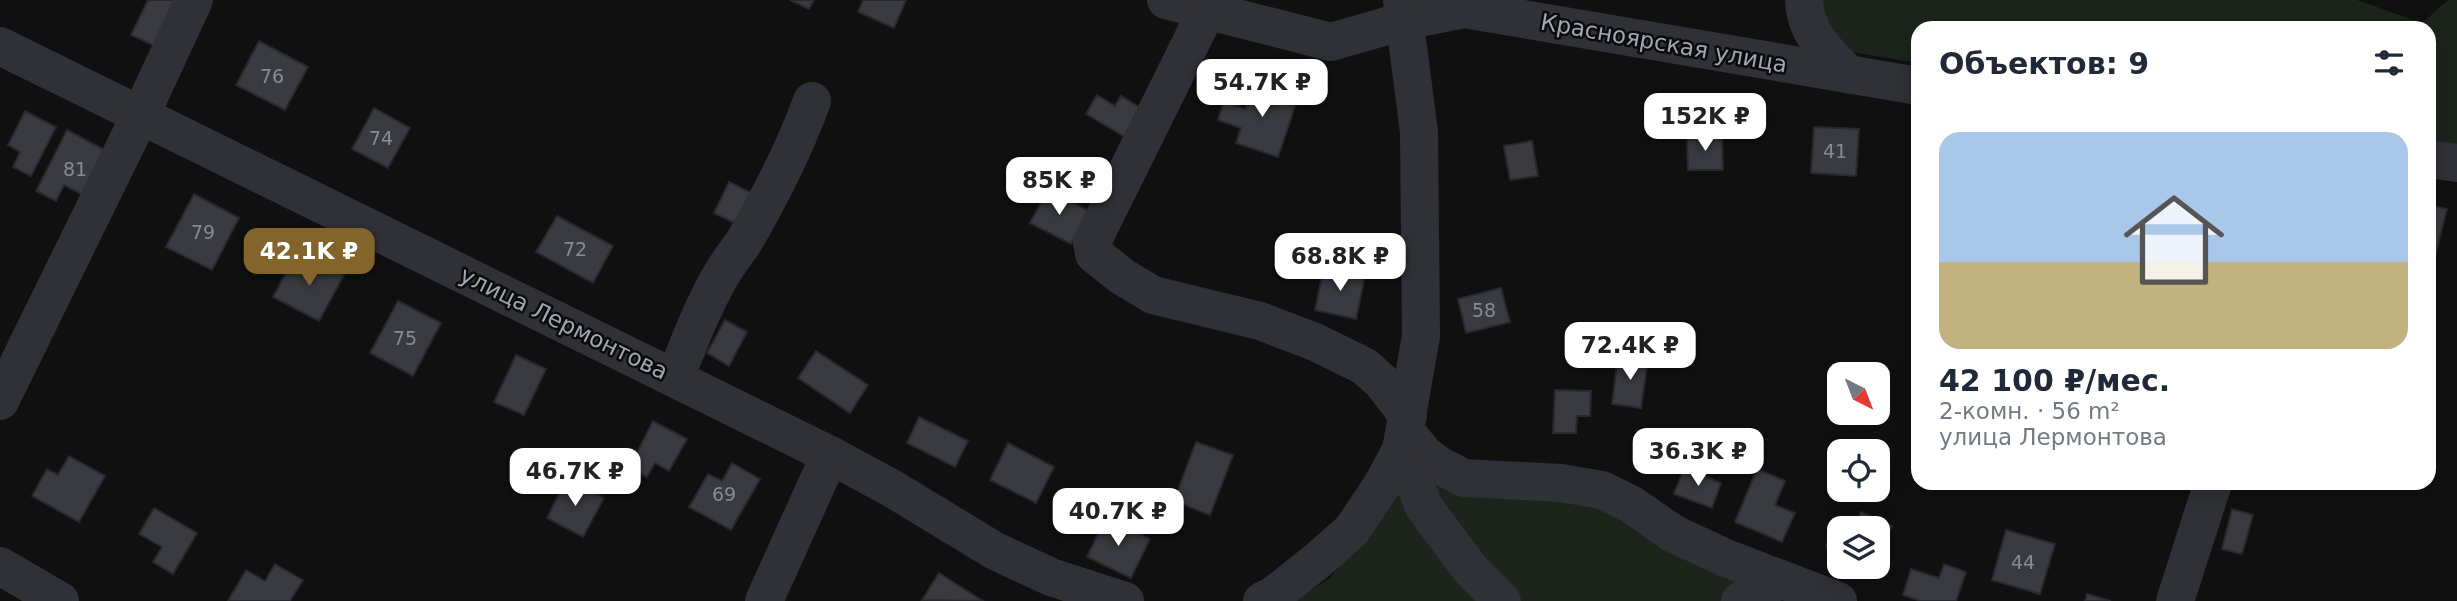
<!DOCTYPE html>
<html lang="ru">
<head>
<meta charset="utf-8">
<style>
  body { margin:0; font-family:"DejaVu Sans",sans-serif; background:#f2f2f3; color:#1f2937; height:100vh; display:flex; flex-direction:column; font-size:26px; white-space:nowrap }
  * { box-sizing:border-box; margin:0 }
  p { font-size:23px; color:#747a83 }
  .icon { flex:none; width:38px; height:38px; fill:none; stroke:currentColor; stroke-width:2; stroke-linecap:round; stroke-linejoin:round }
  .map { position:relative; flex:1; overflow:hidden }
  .side { position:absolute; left:1911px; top:21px; width:525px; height:469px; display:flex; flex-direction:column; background:#fff; border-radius:21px; box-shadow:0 4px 18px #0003 }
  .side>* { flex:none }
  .needle { width:46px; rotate:138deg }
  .controls { position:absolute; left:1827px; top:362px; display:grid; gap:14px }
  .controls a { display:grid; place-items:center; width:63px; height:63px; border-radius:14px; background:#fff; box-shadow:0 4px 18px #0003; font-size:35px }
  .price { position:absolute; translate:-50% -60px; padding:0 16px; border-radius:14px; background:#fff; color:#222; font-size:23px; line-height:46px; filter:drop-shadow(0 2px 4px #0008) }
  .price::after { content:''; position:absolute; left:50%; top:42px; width:21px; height:16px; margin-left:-10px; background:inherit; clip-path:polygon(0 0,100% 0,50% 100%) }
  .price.selected { background:#83642a; color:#fff }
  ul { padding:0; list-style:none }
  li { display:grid; align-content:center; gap:14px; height:371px; padding:0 28px }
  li+li { border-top:2px solid #e0e1e3 }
  li span { display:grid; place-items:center; height:217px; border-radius:21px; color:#555 }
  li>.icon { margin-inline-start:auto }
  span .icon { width:126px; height:126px; fill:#fffc; stroke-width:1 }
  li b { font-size:30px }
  h2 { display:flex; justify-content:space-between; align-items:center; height:84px; padding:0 28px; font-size:30px }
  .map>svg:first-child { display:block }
  .green { fill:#1c241c }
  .building { fill:#3a3b41; stroke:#29292d; stroke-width:2 }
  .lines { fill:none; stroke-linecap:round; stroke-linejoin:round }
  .minor { stroke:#303136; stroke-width:38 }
  .labels { text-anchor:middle; stroke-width:5; stroke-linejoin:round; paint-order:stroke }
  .number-label { font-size:19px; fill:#868b96 }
  .street-label { font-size:23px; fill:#a0a6b3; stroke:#0b0b0c }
</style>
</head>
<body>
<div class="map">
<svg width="2457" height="601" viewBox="0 0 2457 601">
  <rect width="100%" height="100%" fill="#101011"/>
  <g class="green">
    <path d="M1810,0H2357L2422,23L2448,0H2457V148L2429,144V28H1918V63L1833,49Z"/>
    <path d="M1429,468L1603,506L1807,601H1294L1330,578L1392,494Z"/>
  </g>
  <g class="building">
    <path d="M148,0H179L157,47L131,35Z"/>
    <path d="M790,0H814L809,9Z"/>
    <path d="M863,0H906L894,28L858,12Z"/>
    <path d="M259,41L308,67L285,110L236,85Z"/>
    <path d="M1253,84L1298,98L1278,157L1236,143L1241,128L1218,120L1224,101L1245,109Z"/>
    <path d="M1097,95L1115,106L1121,96L1142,109L1125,137L1086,114Z"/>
    <path d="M374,108L410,128L388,168L352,149Z"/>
    <path d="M25,111L56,127L31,176L13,167L20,152L8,145Z"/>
    <path d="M1814,127L1859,129L1856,176L1811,173Z"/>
    <path d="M67,130L110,153L87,197L64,185L56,201L36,191Z"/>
    <path d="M1687,136H1722L1723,170H1688Z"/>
    <path d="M1532,141L1538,176L1510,180L1504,146Z"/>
    <path d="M729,182L758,196L743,227L714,213Z"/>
    <path d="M1048,189L1089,211L1071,244L1030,223Z"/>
    <path d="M194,194L239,218L212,270L166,247Z"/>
    <path d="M2429,205L2447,209L2433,265L2429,264Z"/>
    <path d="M557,216L613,246L593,283L536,252Z"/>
    <path d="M316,260L344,275L319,321L273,297L292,261L311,271Z"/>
    <path d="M1324,267L1365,276L1356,319L1315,310Z"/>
    <path d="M1501,288L1510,322L1466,333L1458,299Z"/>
    <path d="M398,301L441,323L413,376L370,353Z"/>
    <path d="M725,320L747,332L729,366L707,353Z"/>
    <path d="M816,351L868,385L850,413L798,378Z"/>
    <path d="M516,355L546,369L524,415L494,402Z"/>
    <path d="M1618,356L1648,359L1641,408L1612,404Z"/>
    <path d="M1555,390L1591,391L1590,416H1577L1576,433H1553Z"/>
    <path d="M919,417L968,441L955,467L907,443Z"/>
    <path d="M653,421L687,439L669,471L655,463L647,477L629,468Z"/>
    <path d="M1196,442L1233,455L1210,515L1174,501Z"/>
    <path d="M1008,443L1054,467L1036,503L990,480Z"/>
    <path d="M69,456L105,476L79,522L32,496L47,469L58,475Z"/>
    <path d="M732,463L760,479L731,530L689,507L708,474L722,481Z"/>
    <path d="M1684,468L1721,483L1712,508L1674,494Z"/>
    <path d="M1757,469L1785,481L1775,505L1795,513L1782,542L1735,522Z"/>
    <path d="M567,478L604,498L583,537L547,518Z"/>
    <path d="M154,508L197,533L173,574L153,562L162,547L139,534Z"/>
    <path d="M2232,509L2253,515L2242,554L2222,549Z"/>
    <path d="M1861,512L1892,526L1878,559V528H1854Z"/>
    <path d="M1106,517L1150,539L1131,578L1087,557Z"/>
    <path d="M1837,521L1853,528H1839V551L1826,546Z"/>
    <path d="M2006,530L2055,544L2040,594L1992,580Z"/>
    <path d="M275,564L303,580L290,601H228L246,570L265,581Z"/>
    <path d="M1944,564L1966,572L1956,601H1921L1903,595L1911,569L1939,578Z"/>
    <path d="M939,573L983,601L922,600Z"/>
    <path d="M2087,594L2111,601H2085Z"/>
  </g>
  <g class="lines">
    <g class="minor">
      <path d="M1166,0L1331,42L1404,21L1464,9L1918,86"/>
      <path d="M1804,0C1805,33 1827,53 1849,75"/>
      <path d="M1207,10L1092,242L1094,254L1123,277L1153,295L1260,321L1315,342L1364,366L1381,381L1408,416"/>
      <path d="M0,46L830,455L893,489L995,551L1051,577L1125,601"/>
      <path d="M2429,159L2457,163"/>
      <path d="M675,378C689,343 702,308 721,275C728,263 737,252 745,240C771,195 794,150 812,101"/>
      <path d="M0,401L141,114L194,0"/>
      <path d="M1405,430L1425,455L1439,465L1464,478L1561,483L1602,490L1632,505L1674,534L1726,558L1838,601"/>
      <path d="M1401,450L1424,507L1471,570L1502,601"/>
      <path d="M0,566L60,601"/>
      <path d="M764,601L830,455"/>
      <path d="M1262,601L1274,595L1317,561L1352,530L1382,485L1401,450L1421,336L1419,132L1402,0"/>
      <path d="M1740,601L1781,579"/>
      <path d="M2175,601L2213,483"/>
    </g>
  </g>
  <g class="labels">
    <g class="number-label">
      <text x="272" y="83">76</text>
      <text x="381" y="145">74</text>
      <text x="1835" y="158">41</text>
      <text x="75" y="176">81</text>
      <text x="203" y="239">79</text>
      <text x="575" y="256">72</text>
      <text x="1484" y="317">58</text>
      <text x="405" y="345">75</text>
      <text x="724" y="501">69</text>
      <text x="2023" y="569">44</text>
    </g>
    <g class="street-label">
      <text transform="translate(1664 43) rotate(10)" y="8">Красноярская улица</text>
      <text transform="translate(564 323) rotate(26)" y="8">улица Лермонтова</text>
    </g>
  </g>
</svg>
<div class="controls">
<a><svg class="needle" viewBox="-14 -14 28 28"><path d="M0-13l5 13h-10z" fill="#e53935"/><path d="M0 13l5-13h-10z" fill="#747a83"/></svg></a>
<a><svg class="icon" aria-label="locate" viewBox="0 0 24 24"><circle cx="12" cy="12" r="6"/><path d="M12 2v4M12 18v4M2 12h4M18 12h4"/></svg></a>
<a><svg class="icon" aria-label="layers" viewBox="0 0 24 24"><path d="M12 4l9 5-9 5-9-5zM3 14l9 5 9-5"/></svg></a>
</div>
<b class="price" style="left:1262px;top:119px">54.7K ₽</b>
<b class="price" style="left:1705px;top:153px">152K ₽</b>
<b class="price" style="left:1059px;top:217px">85K ₽</b>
<b class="price selected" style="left:309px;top:288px">42.1K ₽</b>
<b class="price" style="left:1340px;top:293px">68.8K ₽</b>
<b class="price" style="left:1630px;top:382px">72.4K ₽</b>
<b class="price" style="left:1698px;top:488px">36.3K ₽</b>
<b class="price" style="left:575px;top:508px">46.7K ₽</b>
<b class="price" style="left:1118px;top:548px">40.7K ₽</b>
<section class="side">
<h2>Объектов: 9<svg class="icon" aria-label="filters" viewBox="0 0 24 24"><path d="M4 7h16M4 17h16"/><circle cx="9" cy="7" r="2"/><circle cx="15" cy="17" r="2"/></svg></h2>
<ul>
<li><span style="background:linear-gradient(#a9c7e8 60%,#c2b280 0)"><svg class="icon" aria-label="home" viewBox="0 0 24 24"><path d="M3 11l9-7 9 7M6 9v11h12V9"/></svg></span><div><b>42 100 ₽/мес.</b><p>2-комн. · 56 m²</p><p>улица Лермонтова</p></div></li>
</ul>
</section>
</div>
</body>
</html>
